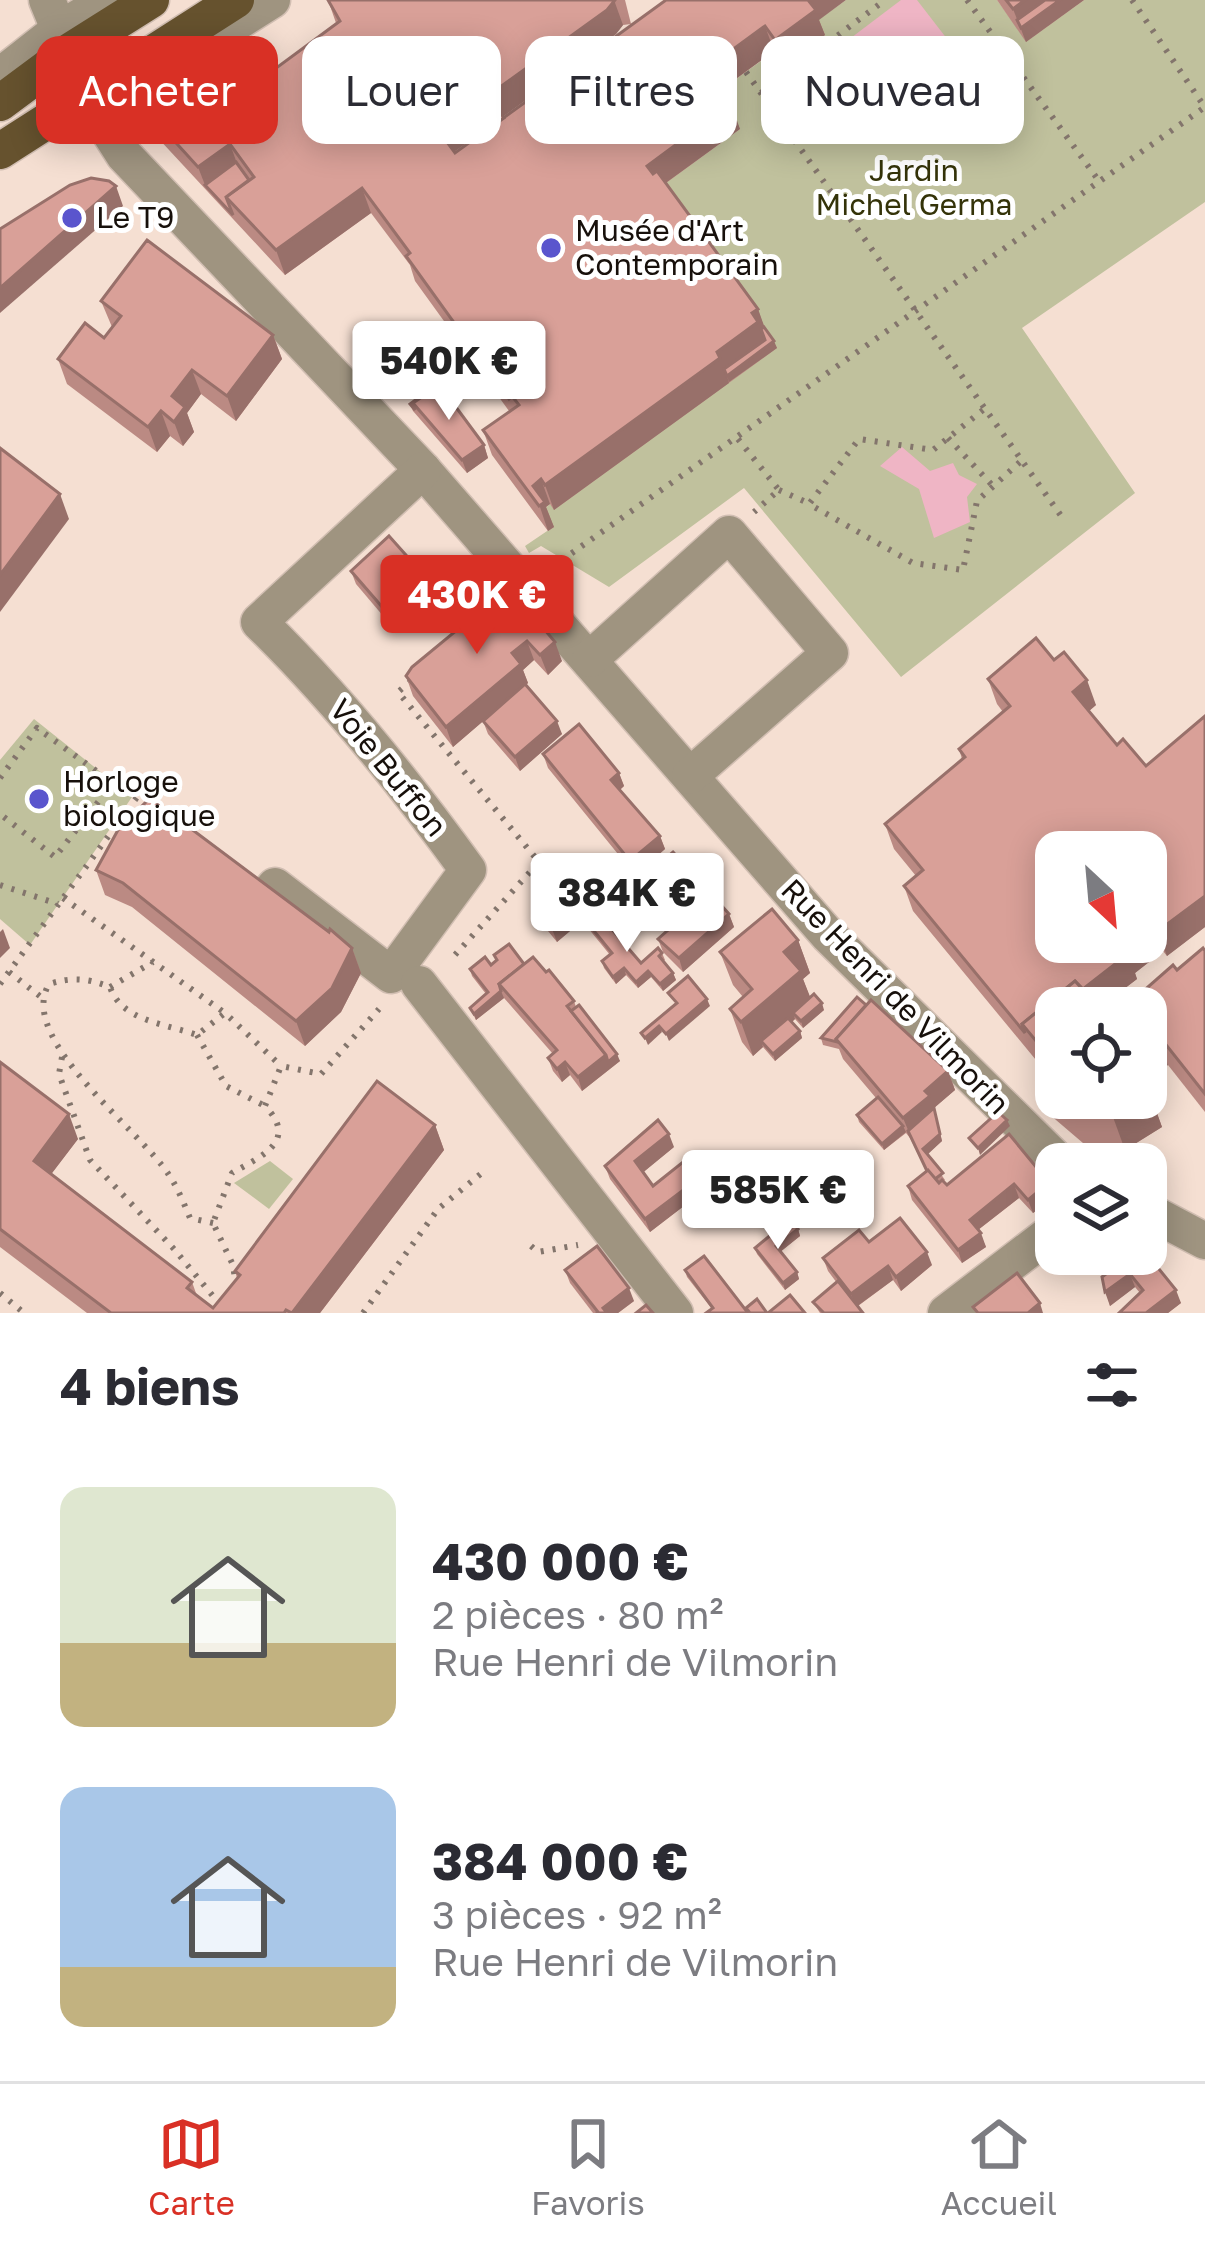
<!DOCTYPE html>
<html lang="fr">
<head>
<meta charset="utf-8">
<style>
  body { margin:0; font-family:"Golos Text",sans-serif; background:#f7f7f7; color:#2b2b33; height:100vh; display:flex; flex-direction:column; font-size:45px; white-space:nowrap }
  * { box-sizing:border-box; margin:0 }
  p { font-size:39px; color:#7c7c81 }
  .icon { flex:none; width:66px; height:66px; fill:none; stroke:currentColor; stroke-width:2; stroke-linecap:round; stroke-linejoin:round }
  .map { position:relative; height:1313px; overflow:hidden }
  .panel { display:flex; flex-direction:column; background:#fff; flex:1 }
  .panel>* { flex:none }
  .top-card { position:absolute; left:36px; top:36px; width:1134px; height:108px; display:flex; gap:24px }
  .needle { width:78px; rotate:154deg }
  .controls { position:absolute; left:1035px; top:831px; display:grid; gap:24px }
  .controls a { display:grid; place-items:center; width:132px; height:132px; border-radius:24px; background:#fff; box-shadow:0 6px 30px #0003; font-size:60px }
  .price { position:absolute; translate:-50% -102px; padding:0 27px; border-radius:12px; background:#fff; color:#222; font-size:39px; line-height:78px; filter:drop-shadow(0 3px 6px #0008) }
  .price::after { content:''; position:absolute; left:50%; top:72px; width:36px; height:27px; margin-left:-18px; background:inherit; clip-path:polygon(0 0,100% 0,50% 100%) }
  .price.selected { background:#d93025; color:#fff }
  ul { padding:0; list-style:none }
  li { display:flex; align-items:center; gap:36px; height:300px; padding:0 60px }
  li span { display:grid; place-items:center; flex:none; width:336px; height:240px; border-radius:24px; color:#555 }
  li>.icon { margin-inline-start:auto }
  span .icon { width:144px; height:144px; fill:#fffc; stroke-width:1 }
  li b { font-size:51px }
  h2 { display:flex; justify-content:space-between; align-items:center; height:144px; padding:0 60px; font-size:51px }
  .tag { padding:0 42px; border-radius:24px; background:#fff; box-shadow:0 6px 30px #0003; font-size:42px; line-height:108px }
  .tag.selected { background:#d93025; color:#fff }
  .tabs { display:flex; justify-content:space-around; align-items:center; height:168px; border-top:3px solid #e1e1e2; background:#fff; font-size:33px; color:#7c7c81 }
  .tabs a { display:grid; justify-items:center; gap:6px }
  .tabs .selected { color:#d93025 }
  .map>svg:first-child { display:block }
  .green { fill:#c0c19d }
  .water { fill:#efb5c5 }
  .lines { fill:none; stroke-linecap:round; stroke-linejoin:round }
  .minor-casing { stroke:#d1beb2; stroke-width:39 }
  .major-casing { stroke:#d1beb2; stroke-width:39 }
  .path { stroke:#83756c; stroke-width:6; stroke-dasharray:3 9; stroke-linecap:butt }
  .minor { stroke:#9f9480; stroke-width:36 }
  .major { stroke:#66522e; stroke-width:36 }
  .wall { fill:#bb8a83; fill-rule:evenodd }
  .shaded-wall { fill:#98706a }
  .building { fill:#d9a098; stroke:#98706a; stroke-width:3 }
  .poi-dot { fill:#5a55cd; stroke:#fff; stroke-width:4.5 }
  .labels { text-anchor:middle; stroke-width:10; stroke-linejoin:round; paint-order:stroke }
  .park-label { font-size:30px; fill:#343309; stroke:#fff }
  .poi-label { font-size:30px; fill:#17100b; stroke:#fff; text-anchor:start }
  .street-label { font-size:30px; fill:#17100b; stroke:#fff }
</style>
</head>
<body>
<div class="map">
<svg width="1205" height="1313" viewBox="0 0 1205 1313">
  <rect width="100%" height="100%" fill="#f5dfd2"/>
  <g class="green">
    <path d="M846,0H997L1027,41L1084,0H1205V202L1022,328L1135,493L901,677L744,488L609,587L541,546L529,553L525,546L553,527L542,511L550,504L555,509L776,348L656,190L740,129L715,94Z"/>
    <path d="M34,719L132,797L30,945L0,919V760Z"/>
    <path d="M270,1161L293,1179L269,1209L234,1183Z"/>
  </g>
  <g class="water">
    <path d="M901,0H917L961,57L847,143L798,78Z"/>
    <path d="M902,447L930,471L953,463L959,475L977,484L967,497L970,522L934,538L919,489L880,466Z"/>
  </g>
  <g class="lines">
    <defs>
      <g id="minor">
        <path d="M47,0L87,97L124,155L423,470L828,935L1061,1164"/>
        <path d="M0,76L60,29L108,0"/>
        <path d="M96,94L148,79L272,0"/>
        <path d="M590,659L729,534L830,653L690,776"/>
        <path d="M267,896L275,886L391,975L468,870C405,783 336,697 259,622L423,470"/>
        <path d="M419,984L675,1313"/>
        <path d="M1146,1210L1205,1241"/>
        <path d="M946,1313L1056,1229"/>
      </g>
      <g id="major">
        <path d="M0,103L70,51L151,0"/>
        <path d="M0,151L236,0"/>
      </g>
    </defs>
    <use href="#minor" class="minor-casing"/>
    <use href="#major" class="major-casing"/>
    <g class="path">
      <path d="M967,0L1099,181"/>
      <path d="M1132,0L1204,106"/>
      <path d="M746,72L1064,520"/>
      <path d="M761,93L885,0"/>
      <path d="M983,410L933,450L859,439L809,504L913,563L963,570L977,501L1021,461"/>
      <path d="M948,438L992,485"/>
      <path d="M738,439L779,490L754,512"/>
      <path d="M779,490L808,503"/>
      <path d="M552,567L1205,107"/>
      <path d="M411,681L398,692L539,862L454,956"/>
      <path d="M0,778L37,728L113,783L55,857L0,814"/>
      <path d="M0,885L58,904"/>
      <path d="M63,898L225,1013"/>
      <path d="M9,972L41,997"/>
      <path d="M0,984L140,793L131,779L113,783"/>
      <path d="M110,987L153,962"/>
      <path d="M197,1035L226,1086L265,1106"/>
      <path d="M62,1057L59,1074L90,1160L174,1249L227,1313"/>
      <path d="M213,1223L190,1218C184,1204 178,1188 169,1175C140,1130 16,1039 49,984C72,977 87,978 110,987C121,1021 167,1024 197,1035L225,1013L281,1066"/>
      <path d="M531,1246L538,1252L578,1245"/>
      <path d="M236,1286L233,1265L213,1223L232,1173C259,1157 300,1142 265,1106L281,1066L321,1074L379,1009"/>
      <path d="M0,1293L24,1313"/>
      <path d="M363,1313L438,1209L483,1172"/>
    </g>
    <use href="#minor" class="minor"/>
    <use href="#major" class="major"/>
  </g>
  <g class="wall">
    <path d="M328,0H625L631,24L623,25L616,34L556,78L557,79L666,0L819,20L825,35L784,64L774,51L721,90L740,129L666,183L758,309L764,327L777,348L554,510L550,504L546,507L554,527L548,531L492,455L483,430L509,411L415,281L410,265L371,213L285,275L157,137L148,112L275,69L336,23ZM545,86L546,87L504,118L503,116ZM492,125L493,126L455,153L454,152Z"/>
    <path d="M997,0H1084L1026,42Z"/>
    <path d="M101,301L273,335L282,359L236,421L201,394L187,413L194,432L183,446L170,436L157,452L67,384L58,359L104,338L112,327Z"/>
    <path d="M410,404L484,445L488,458L467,473L413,411Z"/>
    <path d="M351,571L429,581L434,595L395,630L356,584Z"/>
    <path d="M456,597L562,661L548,675L534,660L523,670L528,683L526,685L562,734L520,771L488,734L483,721L453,747L413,696L406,676L470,619L458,604Z"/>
    <path d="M1054,660L1096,705L1089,711L1117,745L1146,766L1205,716V927L1167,956L1163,951L1135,973L1137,979L1099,1008H1056V1098L1150,1094L1162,1127L1125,1150L1090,1149L1049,1114L1037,1080L1045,1071L913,911L904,886L916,876L894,849L885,824L962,759L959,749L1003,712L997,704L988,679Z"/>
    <path d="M543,754L619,773L624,786L620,790L660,836L665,849L635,875L548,768Z"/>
    <path d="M96,870L352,948L361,973L341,1012L305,1046L132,907L105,895Z"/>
    <path d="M560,872L597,891L602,904L557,942L539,920L534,907L564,883Z"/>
    <path d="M643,878L729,914L734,927L683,972L663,952L658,939L681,919L668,903L663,908L648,891Z"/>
    <path d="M586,921L641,963L662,953L665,960L663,961L673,973L676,980L663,991L651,977L638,988L626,975L616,984L604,968L602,961L610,955L588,928Z"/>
    <path d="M798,940L810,973L803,979L810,998L824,1010L803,1028L795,1019L792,1022L800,1031L802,1038L775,1061L763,1047L753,1056L742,1042L730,1009L743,997L733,985L720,952Z"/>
    <path d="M1205,951V1112L1168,1065L1131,1002Z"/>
    <path d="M494,955L524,964L574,1001L576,1007L620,1061L582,1091L570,1075L562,1082L553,1071L548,1058L553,1054L504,998L476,1020L470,1008L486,994L472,976L470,969L491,965L496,961Z"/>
    <path d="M821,1038L948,1071L955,1090L934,1108L942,1141L927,1154L945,1180L944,1181L947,1185L1009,1134L1051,1192V1199L1033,1213L1019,1198L978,1230L986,1247L962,1263L912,1200L908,1186L927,1171L910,1138L906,1133L884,1150L859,1122L857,1115L876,1098L843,1059L839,1049L823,1045Z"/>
    <path d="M0,1062L78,1139L51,1174L192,1282L197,1296L213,1308L237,1278L235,1271L435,1125L444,1150L320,1313H87L0,1247Z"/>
    <path d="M674,1147L643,1172L653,1186L706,1189L650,1232L610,1179L605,1166Z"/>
    <path d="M798,1229L800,1236L781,1251L797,1272L799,1279L785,1290L757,1254L755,1248Z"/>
    <path d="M869,1242L932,1265L901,1291L893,1280L858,1306L863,1313H820L813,1302L837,1283L828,1271L823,1258Z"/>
    <path d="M1086,1254H1146L1181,1303L1168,1313H1119L1140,1293L1135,1287L1110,1306L1103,1277Z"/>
    <path d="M565,1270L634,1301L618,1313H593L570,1283Z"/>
    <path d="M685,1270L748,1313L712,1309L687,1277Z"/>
  </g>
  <g class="shaded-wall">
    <path d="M614,0L623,25L616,34L546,85L542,79L545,86L493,124L489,118L492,125L448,156L439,131Z"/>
    <path d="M807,0H846L819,20L825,35L784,64L775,40Z"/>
    <path d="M1025,0H1084L1026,42L1013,9Z"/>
    <path d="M765,26L774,51L715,94L706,69Z"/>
    <path d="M731,104L740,129L656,190L647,166Z"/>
    <path d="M230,144L239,169L205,185L198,167Z"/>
    <path d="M116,186L123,206L0,313V288Z"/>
    <path d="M362,188L371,213L285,275L276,250Z"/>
    <path d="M758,309L767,334L774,341L777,348L729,382L727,376L729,383L554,510L545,485L717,352Z"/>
    <path d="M273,335L282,359L236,421L227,396Z"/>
    <path d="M192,370L201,394L187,413L194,432L183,446L174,422L172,396Z"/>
    <path d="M161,411L170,436L157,452L148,427Z"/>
    <path d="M484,445L488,458L467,473L462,460Z"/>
    <path d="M541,479L550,504L546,507L554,527L548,531L533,486Z"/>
    <path d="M60,494L69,519L0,612V575Z"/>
    <path d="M429,581L434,595L395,630L390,616Z"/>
    <path d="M527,641L534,660L523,670L528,683L453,747L446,727L512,653Z"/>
    <path d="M555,642L562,661L548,675L540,655Z"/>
    <path d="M1087,680L1096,705L1082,717L1073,692Z"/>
    <path d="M557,721L562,734L520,771L515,757Z"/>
    <path d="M619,773L624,786L616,793L611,780Z"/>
    <path d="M660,836L665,849L635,875L630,861Z"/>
    <path d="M663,890L668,903L663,908L658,895Z"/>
    <path d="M597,891L602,904L557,942L552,929Z"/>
    <path d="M1205,896V927L1167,956L1158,931Z"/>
    <path d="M729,914L734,927L683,972L679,958Z"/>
    <path d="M1154,926L1163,951L1135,973L1137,979L1099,1008H1058L1134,942H1146V933Z"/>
    <path d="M3,929L10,948L0,958V932Z"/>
    <path d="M798,940L810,973L803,979L813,1004L793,1013L795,1019L765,1045L761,1041L763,1047L753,1056L741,1022L784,952Z"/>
    <path d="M352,948L361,973L341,1012L305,1046L296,1021Z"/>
    <path d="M624,968L626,975L616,984L613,977Z"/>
    <path d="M648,971L651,977L638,988L636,982Z"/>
    <path d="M673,973L676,980L663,991L660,984Z"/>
    <path d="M501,991L504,998L476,1020L474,1014Z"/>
    <path d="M707,999L710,1006L669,1041L666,1034Z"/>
    <path d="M822,1003L824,1010L803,1028L801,1021Z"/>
    <path d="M659,1026L662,1032L648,1045L645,1038Z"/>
    <path d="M800,1031L802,1038L775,1061L773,1054Z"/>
    <path d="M1156,1032L1168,1065L1146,1082V1040Z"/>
    <path d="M1045,1044L1056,1075L1053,1080L1041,1047Z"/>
    <path d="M617,1054L620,1061L582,1091L578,1077L606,1055Z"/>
    <path d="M565,1062L570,1075L562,1082L557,1069Z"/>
    <path d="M948,1071L955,1090L934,1108L942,1141L926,1156L911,1137L903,1118L925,1091Z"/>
    <path d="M1150,1094L1162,1127L1125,1150L1113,1117Z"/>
    <path d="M69,1114L78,1139L43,1185L34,1161Z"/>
    <path d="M1007,1120L1010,1126L980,1155L978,1148Z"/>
    <path d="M435,1125L444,1150L320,1313H292Z"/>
    <path d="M903,1126L906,1132L884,1150L882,1144Z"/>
    <path d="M669,1134L674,1147L640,1175L635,1161Z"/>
    <path d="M702,1176L706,1189L650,1232L645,1219Z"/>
    <path d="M1046,1179L1051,1192V1199L1033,1213L1028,1200Z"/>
    <path d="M1014,1184L1019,1198L974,1233L970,1220Z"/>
    <path d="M841,1187L843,1194L832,1203L830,1196Z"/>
    <path d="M798,1229L800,1236L779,1253L776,1246Z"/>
    <path d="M981,1233L986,1247L962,1263L958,1250Z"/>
    <path d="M927,1252L932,1265L901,1291L896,1277Z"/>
    <path d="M888,1266L893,1280L856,1307L851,1294Z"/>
    <path d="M797,1272L799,1279L785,1290L783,1283Z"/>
    <path d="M1130,1274L1135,1287L1110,1306L1105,1292Z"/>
    <path d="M629,1288L634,1301L618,1313H605L603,1308Z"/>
    <path d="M1176,1290L1181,1303L1168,1313H1146Z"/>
    <path d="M1040,1303L1043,1313H1028Z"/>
  </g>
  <g class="building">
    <path d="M328,0H615L607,10L439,131L455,153L666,0H808L816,10L775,40L765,26L706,69L731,104L647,166L653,174L657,171L758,309L752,313L758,322L717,352L720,358L545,485L541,479L533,486L545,502L539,506L483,430L519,405L512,396L509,399L406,256L410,253L362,188L276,250L226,197L254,177L230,144L198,167L148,112L257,44L275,69L340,21Z"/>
    <path d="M1006,0H1025L1013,9Z"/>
    <path d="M1045,0H1060L1021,28L1017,20Z"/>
    <path d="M552,72L557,79L547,86L542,79Z"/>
    <path d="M499,111L504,118L494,125L489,118Z"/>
    <path d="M236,162L249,180L226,197L233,215L205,185Z"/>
    <path d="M91,178L109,181L116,186L0,288V229L70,185Z"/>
    <path d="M147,240L273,335L227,396L192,370L172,396L185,407L174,422L161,411L148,427L58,359L85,323L104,338L121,316L101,301Z"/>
    <path d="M764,327L774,341L727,376L724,369L765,340L761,329Z"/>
    <path d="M437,384L446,396L442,399L435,388L413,403L415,410L410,404Z"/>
    <path d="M435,388L442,399L447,395L484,445L462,460L413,403Z"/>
    <path d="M0,448L60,494L0,575Z"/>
    <path d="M389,536L429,581L390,616L351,571Z"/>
    <path d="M487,569L505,590L472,617L456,597Z"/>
    <path d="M509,587L555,642L540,655L527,641L512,653L521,664L446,727L406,676L412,667Z"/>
    <path d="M1036,638L1054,660L1064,652L1087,680L1073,692L1117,745L1123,739L1146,766L1205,716V896L1158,931L1154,926L1146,933V852H1056V942H1134L1124,949L1128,954L1083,989L1075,981L1022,1024L1025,1033L904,886L923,870L885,824L965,757L959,749L1010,706L988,679Z"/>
    <path d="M525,684L557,721L515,757L483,721Z"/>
    <path d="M579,724L619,773L611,780L660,836L630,861L543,754Z"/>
    <path d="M150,798L329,932L330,929L352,948L332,988L296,1021L123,883L96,870L118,830Z"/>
    <path d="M673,852L729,914L679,958L658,939L685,915L663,890L658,895L643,878Z"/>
    <path d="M572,863L597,891L552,929L534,907L567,881L560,872Z"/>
    <path d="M772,909L798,940L784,952L801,971L741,1022L730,1009L752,989L720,952Z"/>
    <path d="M597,912L641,963L658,948L662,953L659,956L673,973L660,984L648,971L636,982L624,968L613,977L602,961L612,953L586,921Z"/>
    <path d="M509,944L524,964L499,984L501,991L474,1014L470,1008L488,992L470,969L485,957L491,965L497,960L494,955Z"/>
    <path d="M1203,948L1205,951V1094L1156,1032L1146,1040V1008H1108L1124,994L1131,1002L1173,965L1177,970Z"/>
    <path d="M533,957L546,972L549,970L574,1001L567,1006L606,1055L578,1077L565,1062L557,1069L548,1058L557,1050L499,984Z"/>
    <path d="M688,976L707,999L666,1034L659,1026L645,1038L641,1033L677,1003L668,993Z"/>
    <path d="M1075,981L1099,1008H1056V1056L1045,1044L1041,1047L1022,1024Z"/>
    <path d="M814,994L822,1003L801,1021L793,1013Z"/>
    <path d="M857,997L866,1005L836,1039L837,1042L821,1038Z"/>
    <path d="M871,1000L948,1071L925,1091L930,1096L903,1118L836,1039Z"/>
    <path d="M579,1005L617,1054L608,1062L606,1055L571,1011Z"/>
    <path d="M788,1018L800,1031L773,1054L761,1041Z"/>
    <path d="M1056,1059V1097L1037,1080Z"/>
    <path d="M0,1062L69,1114L34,1161L192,1282L187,1288L213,1308L240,1275L235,1271L377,1081L435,1125L292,1313L286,1310L284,1313H111L0,1229Z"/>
    <path d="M878,1097L903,1126L882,1144L857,1115Z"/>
    <path d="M1057,1098H1144L1113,1117L1078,1116Z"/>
    <path d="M934,1108L940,1134L923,1149L943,1173L935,1179L927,1171L908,1131Z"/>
    <path d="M998,1112L1007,1120L978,1148L969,1138Z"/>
    <path d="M658,1120L669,1134L635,1161L653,1186L688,1158L702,1176L645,1219L605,1166Z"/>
    <path d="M1009,1134L1046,1179V1185L1028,1200L1014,1184L970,1220L981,1233L958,1250L908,1186L928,1170L939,1183L942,1180L947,1185Z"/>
    <path d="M833,1178L841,1187L830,1196L822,1186Z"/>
    <path d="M900,1218L927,1252L896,1277L888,1266L851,1294L823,1258L859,1230L869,1242Z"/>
    <path d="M790,1219L798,1229L776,1246L797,1272L783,1283L755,1248Z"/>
    <path d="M597,1246L629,1288L603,1308L607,1313H596L598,1312L565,1270Z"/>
    <path d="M1146,1253L1176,1290L1146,1313H1119L1143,1290L1130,1274L1105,1292L1102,1277L1106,1274L1091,1254Z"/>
    <path d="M704,1256L748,1313H706L713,1308L685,1270Z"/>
    <path d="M1017,1273L1040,1303L1028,1313H978L973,1307Z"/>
    <path d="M838,1281L863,1313H824L813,1302Z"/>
    <path d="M790,1295L805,1313H768Z"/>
    <path d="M757,1299L767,1313H750L746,1308Z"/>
    <path d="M646,1305L653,1313H636Z"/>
  </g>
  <g class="poi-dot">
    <circle cx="72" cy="218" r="12"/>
    <circle cx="551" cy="248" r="12"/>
    <circle cx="39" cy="799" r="12"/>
  </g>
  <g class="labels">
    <g class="park-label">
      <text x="914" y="181">Jardin<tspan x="914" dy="34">Michel Germa</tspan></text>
    </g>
    <g class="poi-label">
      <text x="96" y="228">Le T9</text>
      <text x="575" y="241">Musée d'Art<tspan x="575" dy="34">Contemporain</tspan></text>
      <text x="63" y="792">Horloge<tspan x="63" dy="34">biologique</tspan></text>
    </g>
    <g class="street-label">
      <text transform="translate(388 768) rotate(51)" y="10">Voie Buffon</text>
      <text transform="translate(895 997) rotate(46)" y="10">Rue Henri de Vilmorin</text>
    </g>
  </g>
</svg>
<div class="controls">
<a><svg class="needle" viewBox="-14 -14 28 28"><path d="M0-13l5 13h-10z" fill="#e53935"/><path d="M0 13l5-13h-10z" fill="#7c7c81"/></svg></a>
<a><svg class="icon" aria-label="locate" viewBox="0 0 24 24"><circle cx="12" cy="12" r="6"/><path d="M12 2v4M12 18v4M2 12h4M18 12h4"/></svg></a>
<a><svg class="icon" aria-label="layers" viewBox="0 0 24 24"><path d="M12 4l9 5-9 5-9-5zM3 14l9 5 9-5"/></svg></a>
</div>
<b class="price" style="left:449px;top:423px">540K €</b>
<b class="price selected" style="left:477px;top:657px">430K €</b>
<b class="price" style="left:627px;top:955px">384K €</b>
<b class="price" style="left:778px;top:1252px">585K €</b>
<div class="top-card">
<a class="tag selected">Acheter</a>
<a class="tag">Louer</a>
<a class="tag">Filtres</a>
<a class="tag">Nouveau</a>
</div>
</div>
<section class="panel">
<h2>4 biens<svg class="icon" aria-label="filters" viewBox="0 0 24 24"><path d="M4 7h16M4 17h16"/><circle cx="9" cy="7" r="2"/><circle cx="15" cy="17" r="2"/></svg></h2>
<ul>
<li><span style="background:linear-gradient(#dfe7d0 65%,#c2b280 0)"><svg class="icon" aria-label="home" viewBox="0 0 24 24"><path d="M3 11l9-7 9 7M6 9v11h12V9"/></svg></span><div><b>430 000 €</b><p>2 pièces · 80 m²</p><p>Rue Henri de Vilmorin</p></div></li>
<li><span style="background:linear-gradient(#a9c7e8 75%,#c2b280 0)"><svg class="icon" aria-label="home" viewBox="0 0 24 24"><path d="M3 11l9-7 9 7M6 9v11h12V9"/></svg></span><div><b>384 000 €</b><p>3 pièces · 92 m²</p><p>Rue Henri de Vilmorin</p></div></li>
</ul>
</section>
<nav class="tabs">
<a class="selected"><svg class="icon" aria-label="map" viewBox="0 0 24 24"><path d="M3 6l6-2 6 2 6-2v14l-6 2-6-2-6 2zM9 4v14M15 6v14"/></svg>Carte</a>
<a><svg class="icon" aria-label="saved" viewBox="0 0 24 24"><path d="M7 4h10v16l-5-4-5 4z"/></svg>Favoris</a>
<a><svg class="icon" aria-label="home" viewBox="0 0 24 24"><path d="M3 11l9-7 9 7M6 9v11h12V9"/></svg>Accueil</a>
</nav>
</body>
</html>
